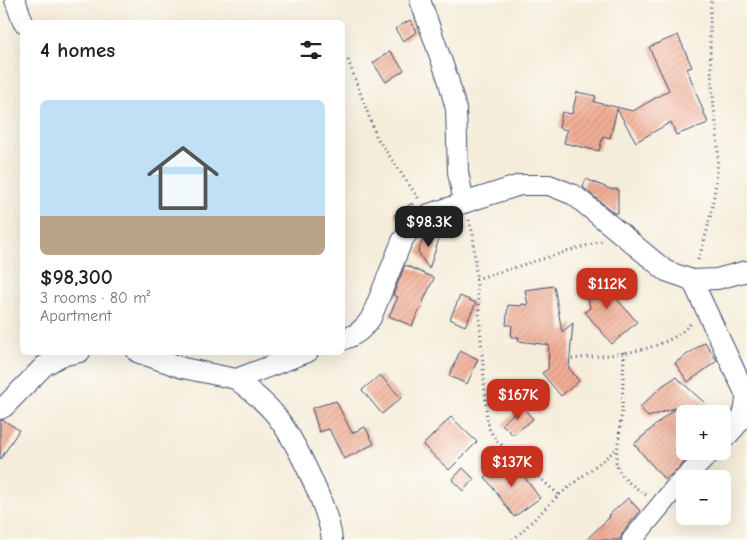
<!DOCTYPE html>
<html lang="en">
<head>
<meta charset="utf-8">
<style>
  body { margin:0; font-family:"Comic Neue",sans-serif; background:#f2f2f2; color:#202124; height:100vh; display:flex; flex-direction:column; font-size:19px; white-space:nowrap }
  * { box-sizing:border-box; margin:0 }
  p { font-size:16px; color:#757577 }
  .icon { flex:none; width:28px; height:28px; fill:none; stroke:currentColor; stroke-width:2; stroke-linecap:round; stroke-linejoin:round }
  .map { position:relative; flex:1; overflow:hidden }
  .details { position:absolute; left:20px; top:20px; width:325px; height:335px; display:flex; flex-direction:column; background:#fff; border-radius:8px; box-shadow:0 5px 20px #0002 }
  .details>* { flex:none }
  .buttons { position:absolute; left:676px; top:405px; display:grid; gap:10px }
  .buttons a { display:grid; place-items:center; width:55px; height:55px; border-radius:8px; background:#fff; box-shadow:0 5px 20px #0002; font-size:25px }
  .price { position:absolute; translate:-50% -42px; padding:0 11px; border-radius:10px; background:#c8321e; color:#fff; font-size:16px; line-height:32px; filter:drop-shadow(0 1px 2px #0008) }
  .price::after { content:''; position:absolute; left:50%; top:30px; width:15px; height:11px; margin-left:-8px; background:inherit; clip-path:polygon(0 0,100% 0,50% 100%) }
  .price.selected { background:#222; color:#fff }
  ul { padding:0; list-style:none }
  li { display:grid; align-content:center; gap:10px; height:265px; padding:0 20px }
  li span { display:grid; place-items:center; height:155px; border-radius:8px; color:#555 }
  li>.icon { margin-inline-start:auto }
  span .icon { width:90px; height:90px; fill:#fffc; stroke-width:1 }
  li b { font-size:21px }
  h2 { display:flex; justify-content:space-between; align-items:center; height:60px; padding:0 20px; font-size:21px }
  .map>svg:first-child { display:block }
  .building { fill:url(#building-hatch) }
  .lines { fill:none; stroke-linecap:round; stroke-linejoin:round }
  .minor-casing { stroke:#3c4c71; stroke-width:22 }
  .path { stroke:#3c4c71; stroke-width:3; stroke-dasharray:1 4; stroke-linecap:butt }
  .minor { stroke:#fff; stroke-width:20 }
</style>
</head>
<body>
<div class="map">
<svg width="747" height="540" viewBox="0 0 747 540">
  <defs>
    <pattern id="building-hatch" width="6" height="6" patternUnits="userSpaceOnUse" patternTransform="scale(1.25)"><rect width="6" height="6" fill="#f1ad94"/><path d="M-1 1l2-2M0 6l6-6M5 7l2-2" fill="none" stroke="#ce9582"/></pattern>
  </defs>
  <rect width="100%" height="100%" fill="#fdfcf7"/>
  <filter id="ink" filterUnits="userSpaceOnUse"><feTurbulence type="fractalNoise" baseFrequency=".02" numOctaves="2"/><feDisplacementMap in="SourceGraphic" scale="10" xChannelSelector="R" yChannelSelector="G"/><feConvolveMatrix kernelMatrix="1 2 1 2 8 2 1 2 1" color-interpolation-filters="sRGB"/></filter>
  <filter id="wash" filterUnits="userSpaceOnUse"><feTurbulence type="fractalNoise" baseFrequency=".0096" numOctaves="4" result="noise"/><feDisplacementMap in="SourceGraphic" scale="20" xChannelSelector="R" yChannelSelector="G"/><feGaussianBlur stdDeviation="1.12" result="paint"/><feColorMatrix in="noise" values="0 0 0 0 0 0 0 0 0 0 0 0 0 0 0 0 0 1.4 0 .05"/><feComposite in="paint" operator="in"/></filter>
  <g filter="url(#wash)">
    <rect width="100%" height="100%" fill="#f5edda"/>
    <g id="blocks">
      <g class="building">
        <path d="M410,20L417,32L403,41L395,29Z"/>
        <path d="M678,35L692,67L687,69L708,123L676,135L671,122L636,142L617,109L610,138L603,136L599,151L564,143L567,130L559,128L562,112L572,114L577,92L596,96L594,102L633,111L669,90L649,47Z"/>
        <path d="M390,51L404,70L386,82L373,63Z"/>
        <path d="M586,179L610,189H618V213H614L583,187Z"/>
        <path d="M412,203L416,209L406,215L400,224L394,215Z"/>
        <path d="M426,232L440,236L429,269L418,252Z"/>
        <path d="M405,265L434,278L412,326L389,316L398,297L393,295Z"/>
        <path d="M596,275L637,322L612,344L585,312L590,308L584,277Z"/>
        <path d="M554,286L562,332L573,323L569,368L579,381L561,396L542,373L548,369L549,345L518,341L519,337H511L512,325H506L508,305L521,306L522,304L528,305L525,290Z"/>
        <path d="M460,296L476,303L465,326L450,319Z"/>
        <path d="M705,342L717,361L688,382L675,363Z"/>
        <path d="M460,351L478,359L467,384L449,376Z"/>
        <path d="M380,375L401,398L382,414L362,390Z"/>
        <path d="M676,377L717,414H685V434L675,450L685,462L665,480L634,444L675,408L648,417L640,407L662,386Z"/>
        <path d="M336,401L352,433L365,427L374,444L344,459L329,429L319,432L312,408Z"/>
        <path d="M522,406L533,419L513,435L502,424Z"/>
        <path d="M451,417L477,442L449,470L423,445Z"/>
        <path d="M3,420L19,430L0,460V421Z"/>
        <path d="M510,458L540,498L514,517L485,477Z"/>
        <path d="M463,468L474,479L463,491L452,480Z"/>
        <path d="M628,498L640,511L623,532L620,540H586L610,517L609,515Z"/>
      </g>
    </g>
  </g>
  <g filter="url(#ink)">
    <use href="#blocks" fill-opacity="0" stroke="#3c4c71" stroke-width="1"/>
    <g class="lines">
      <defs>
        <g id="minor">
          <path d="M15,0L23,22"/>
          <path d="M420,0L448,79L456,109L458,172L464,203"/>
          <path d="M692,280L746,395C746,418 738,425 722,441"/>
          <path d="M342,340C356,335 363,330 371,318L402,241L413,225L429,214L520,185H549L574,195L666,271L692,280L717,279L747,271"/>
          <path d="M137,352L183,368L236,379L308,352"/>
          <path d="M236,379C249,390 263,400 273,412C294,436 329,509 332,540"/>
          <path d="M0,409L4,407L44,366L61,356L80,352"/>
          <path d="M632,540L674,489L712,451"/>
        </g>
      </defs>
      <use href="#minor" class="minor-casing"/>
      <g class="path">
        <path d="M348,60L377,138L419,199"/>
        <path d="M469,220L473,234L487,418L490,431L496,440L559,495"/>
        <path d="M698,260C710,225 717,190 718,152C718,133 714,114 713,95C710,64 709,32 711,0"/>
        <path d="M476,279L602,241"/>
        <path d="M624,352L622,410L616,461C618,478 634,486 646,495"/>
        <path d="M572,359C610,354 665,354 691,323"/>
        <path d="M513,540L559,495L618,448"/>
      </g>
      <use href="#minor" class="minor"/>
    </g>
  </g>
</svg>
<div class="buttons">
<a>+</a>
<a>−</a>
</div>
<b class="price selected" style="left:429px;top:248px">$98.3K</b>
<b class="price" style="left:607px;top:310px">$112K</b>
<b class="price" style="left:518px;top:421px">$167K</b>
<b class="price" style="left:512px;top:488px">$137K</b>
<section class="details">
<h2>4 homes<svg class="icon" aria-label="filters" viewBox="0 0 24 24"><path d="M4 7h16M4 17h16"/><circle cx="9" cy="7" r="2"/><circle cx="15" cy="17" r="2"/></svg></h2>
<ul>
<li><span style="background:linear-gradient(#bfe0f5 75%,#b9a48a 0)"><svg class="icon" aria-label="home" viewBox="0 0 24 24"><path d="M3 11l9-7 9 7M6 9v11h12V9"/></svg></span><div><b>$98,300</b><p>3 rooms · 80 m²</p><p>Apartment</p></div></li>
</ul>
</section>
</div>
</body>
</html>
